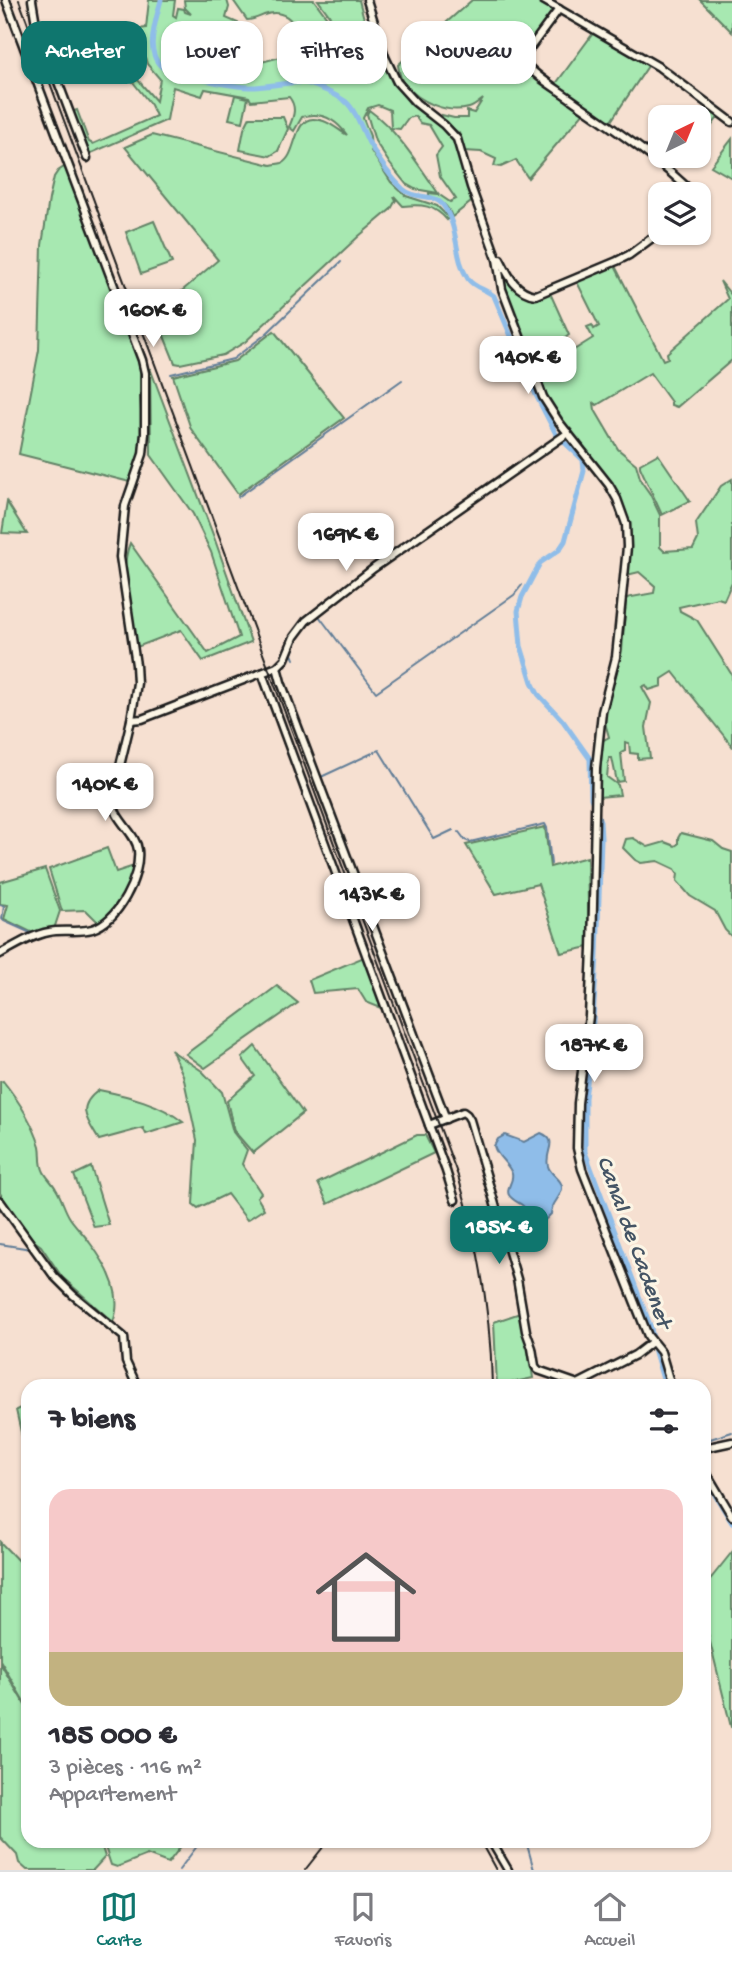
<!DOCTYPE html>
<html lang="fr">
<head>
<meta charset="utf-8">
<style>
  body { margin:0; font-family:"Gochi Hand",sans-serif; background:#f7f7f7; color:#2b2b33; height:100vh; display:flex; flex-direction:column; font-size:26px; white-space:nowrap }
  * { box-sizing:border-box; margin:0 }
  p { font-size:23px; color:#7c7c81 }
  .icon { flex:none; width:38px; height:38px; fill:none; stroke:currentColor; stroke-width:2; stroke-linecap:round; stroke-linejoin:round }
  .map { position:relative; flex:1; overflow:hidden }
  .sheet { position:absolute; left:21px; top:1379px; width:690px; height:469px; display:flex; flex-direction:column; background:#fff; border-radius:21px; box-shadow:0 2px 5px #0004 }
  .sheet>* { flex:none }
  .guide { position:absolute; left:21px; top:21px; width:691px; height:63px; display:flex; gap:14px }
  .needle { width:46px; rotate:43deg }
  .fabs { position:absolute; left:648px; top:105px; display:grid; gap:14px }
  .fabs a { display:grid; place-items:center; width:63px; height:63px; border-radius:14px; background:#fff; box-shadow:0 2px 5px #0004; font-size:35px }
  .price { position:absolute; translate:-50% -60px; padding:0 16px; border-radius:14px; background:#fff; color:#222; font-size:23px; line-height:46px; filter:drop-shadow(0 2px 4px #0008) }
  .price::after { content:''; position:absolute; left:50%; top:42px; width:21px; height:16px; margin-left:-10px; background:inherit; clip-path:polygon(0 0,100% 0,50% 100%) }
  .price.on { background:#0f766e; color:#fff }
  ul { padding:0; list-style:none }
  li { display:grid; align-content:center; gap:14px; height:371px; padding:0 28px }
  li span { display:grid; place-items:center; height:217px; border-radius:21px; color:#555 }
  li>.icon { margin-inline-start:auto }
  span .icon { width:126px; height:126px; fill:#fffc; stroke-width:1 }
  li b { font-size:30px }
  h2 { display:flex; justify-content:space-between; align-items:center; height:84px; padding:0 28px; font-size:30px }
  .pill { padding:0 24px; border-radius:21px; background:#fff; box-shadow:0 2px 5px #0004; font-size:24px; line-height:63px }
  .pill.on { background:#0f766e; color:#fff }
  .dock { display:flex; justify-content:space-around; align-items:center; height:98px; border-top:2px solid #e1e1e2; background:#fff; font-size:19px; color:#7c7c81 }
  .dock a { display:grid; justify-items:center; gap:4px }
  .dock .on { color:#0f766e }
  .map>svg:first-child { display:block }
  .green { fill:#a7e8b1; stroke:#628266; stroke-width:2 }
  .water { fill:#8fbde9; stroke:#617d97; stroke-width:2 }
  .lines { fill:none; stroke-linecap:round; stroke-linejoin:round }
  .stream { stroke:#617d97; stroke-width:2 }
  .canal { stroke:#8fbde9; stroke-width:5 }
  .minor-casing { stroke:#1c1c1c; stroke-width:11 }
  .minor { stroke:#fcf5e5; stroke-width:6 }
  .rail { stroke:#1c1c1c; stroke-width:2 }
  .labels { text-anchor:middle; stroke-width:6; stroke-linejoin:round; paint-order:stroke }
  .water-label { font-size:24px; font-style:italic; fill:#445464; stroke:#fcf5e5 }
</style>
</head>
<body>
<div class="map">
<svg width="732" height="1870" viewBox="0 0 732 1870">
  <rect width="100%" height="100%" fill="#f6e0d1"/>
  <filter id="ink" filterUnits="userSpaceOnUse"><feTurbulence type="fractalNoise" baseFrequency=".0143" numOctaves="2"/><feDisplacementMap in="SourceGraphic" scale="14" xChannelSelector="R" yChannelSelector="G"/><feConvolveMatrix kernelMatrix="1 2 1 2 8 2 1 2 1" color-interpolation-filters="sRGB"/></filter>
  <g filter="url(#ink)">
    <g class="green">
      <path d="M149,0H175L173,15L176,17L178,8L184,9L185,12L191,14L185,8L184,0H227L229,7L226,18L238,23L237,28L221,25L219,47L229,42L236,34L242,38L235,45L239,50L232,60L242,67L315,48L331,52L356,75L384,66L410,104L446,130L452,138L462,166L471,202L452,217C448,205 440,200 429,196V193L438,194L450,202L456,199L440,176L436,155L442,147L429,125L420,123L415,116L408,118L400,129L391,128L390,110L378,105L368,108L363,118L370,136L371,151L391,182L406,196L437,206L449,218L447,220C434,205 422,204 403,206L394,196L396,200L391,209L359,236L245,342L223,355L180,364L175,363L155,314L218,260L125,147L152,135L271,165C275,164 279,164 282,163C297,156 293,119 313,119C327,119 338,130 347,135C336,120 321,111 302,117L294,131L289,127C294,116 297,107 289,97L251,101L249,97L205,89L202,96L173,87L167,120L87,155L71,112L77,110L89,142L93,144L156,116L151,105L133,82L138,80L156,101L160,79L147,64L144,54L123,61L119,51L116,32L146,28Z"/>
      <path d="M233,0H314L354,54H348L332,44L305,38C294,23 285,7 264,15C257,18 254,20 247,20Z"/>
      <path d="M318,0H359L372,49L357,53Z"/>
      <path d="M472,0H541L554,8V12L520,60L585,111L528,178L516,160L501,167L494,166L496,159L481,152L464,151L459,133L442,120V115L454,118H467V111L474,113L483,99C479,102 474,107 469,108C446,114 420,102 405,85C400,80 399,71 398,65Z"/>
      <path d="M700,0H732V32Z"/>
      <path d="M594,32L650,63L609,124L555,85Z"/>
      <path d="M235,95L248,98L243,122L229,119Z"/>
      <path d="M708,107L719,116L698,144V120Z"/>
      <path d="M369,110C397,130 418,164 438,193L415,189L406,184L390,164L375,141L367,114Z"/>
      <path d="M250,117H283L288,129L278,151L270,156L240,150L244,129Z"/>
      <path d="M732,139V178L711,166Z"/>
      <path d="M67,165L140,365V398L142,425L141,452L130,482L19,454L39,350L42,245L49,199L54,177L58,171Z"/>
      <path d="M154,221L172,263L141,274L126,232Z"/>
      <path d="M614,264L663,360L668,358L667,353L728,299L720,281L732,296V360L677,407L671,405V402L650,373L597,405L594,403L595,410L618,449L636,464L641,481L650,494L660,515V547L664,551L693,549L698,539L696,523L721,486L732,479V582L724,600L718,598L679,607L680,611L697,620L732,675V746L673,672L662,679V686L649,690L646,685L642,687L651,703L646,727L650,758L638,759V754L630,753L629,743L625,742V751L621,753L624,781L617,782L612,758H609L607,777L618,785L620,795L599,797L602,741L609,737L604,719L622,651L626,598L654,593L655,586L639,572L627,575L630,542L625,509L612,485L568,430L546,396L505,289L500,265L522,293L548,292L551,295L569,335L556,345L561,358L593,338L587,327L592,325L594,329L599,326L577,282Z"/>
      <path d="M274,331L344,418L238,494L191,429L173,376L235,361Z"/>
      <path d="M150,368L215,540L251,642L203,661L181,630L137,647C131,617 118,572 130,543L208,653L239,637L211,552L193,514L151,455Z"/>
      <path d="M658,454L690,501L662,515L640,467V464Z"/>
      <path d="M7,502L27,534L2,533Z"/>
      <path d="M545,827L550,867L587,857L589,947L561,953L538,884L496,894L466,845Z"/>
      <path d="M681,833L713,841L723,849L732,852V937L725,930L715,911L690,896L677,881L678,874L675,869L658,861L641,863L635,860L623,848L626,839L633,838L648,847L665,842L675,846L678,844V838Z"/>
      <path d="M107,848L116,872L134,866C127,893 122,904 99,923L86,910L62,911L49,869Z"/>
      <path d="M45,869L60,911L54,929L35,934L4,919L8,905L0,904V882Z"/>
      <path d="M364,957L383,1009L366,1002L358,989L313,993L309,980Z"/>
      <path d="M277,986L298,1003L205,1068L186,1054Z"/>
      <path d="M255,1046L303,1113L253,1153L234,1131L227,1101L255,1076L242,1058Z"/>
      <path d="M172,1051L202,1071L222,1092L233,1132L247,1150L242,1164L261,1193L257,1197L264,1209L247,1220L227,1194L198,1208L193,1204L197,1140L183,1075Z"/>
      <path d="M3,1081C19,1101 32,1121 40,1146C42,1155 39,1163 44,1172C47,1178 53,1183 56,1189C62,1198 64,1209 70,1218C76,1227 84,1234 90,1243C107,1265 124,1295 113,1322L62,1277L41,1246L33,1240L8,1206L0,1193V1082Z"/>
      <path d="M99,1090C129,1096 159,1103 183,1122L146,1134L143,1128L99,1140C87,1120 75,1107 99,1090Z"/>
      <path d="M417,1135H425L434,1153L328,1204L318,1183Z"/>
      <path d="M91,1167L109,1225L94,1227L74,1175Z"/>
      <path d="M520,1313L529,1349L533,1378L497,1386L494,1322Z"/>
      <path d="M28,1404V1445L23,1441L16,1410Z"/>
      <path d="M0,1542L28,1571V1703L26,1705L0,1660Z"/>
      <path d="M732,1552V1727H731L704,1618V1587Z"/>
      <path d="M0,1663L28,1710V1841H100L105,1857L93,1870H27L19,1863L17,1855L0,1837Z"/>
      <path d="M103,1841H185L168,1863L147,1855L117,1867L111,1865Z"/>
    </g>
    <path class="water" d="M541,1133C560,1141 544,1151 548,1166C550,1175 563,1179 562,1189C560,1199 551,1203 551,1214L543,1222L532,1219C529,1214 527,1209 522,1205C518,1202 512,1200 509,1195C505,1188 514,1182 512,1174C509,1163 497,1158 494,1146L498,1139L505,1135L524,1142Z"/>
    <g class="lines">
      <g class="stream">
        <path d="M171,374L233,359L266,334L341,262"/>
        <path d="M238,497L402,380"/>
        <path d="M382,558L401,546"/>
        <path d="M306,626L319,616L376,692L514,595L522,585"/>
        <path d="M294,659L292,654L297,638"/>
        <path d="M321,777L379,750L434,839L453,830"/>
        <path d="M313,779H314"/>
        <path d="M459,832L465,840L470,842L545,824L547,828L551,864"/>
        <path d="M0,905L4,906L2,919L4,921L33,934"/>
        <path d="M0,1244L31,1249"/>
        <path d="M704,1441L732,1432"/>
        <path d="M526,1841L534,1870"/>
        <path d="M179,1870L201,1841"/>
      </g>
      <g class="canal">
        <path d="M161,0C155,24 141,59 170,72C194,77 225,86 249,87C263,88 296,80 306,83C318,87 335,94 345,101C356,110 362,130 369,143C378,159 390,177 403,189C415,200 433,193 442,204C460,227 453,256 468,279C474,288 486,289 494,296L536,395L556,434"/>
        <path d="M564,442L583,460L584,471L565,541L559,550L540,563L522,597L518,611L521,646L532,682L538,694L563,721L590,759L591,798L600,821L601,839L597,955L591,1053L585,1098V1152L651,1328L655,1352L665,1386"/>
        <path d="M704,1477L732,1523"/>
      </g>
      <defs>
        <g id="minor">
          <path d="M32,0L36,24L87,158"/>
          <path d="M367,0L385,57L397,82L416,103L444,125L457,139L471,187L497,259L502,289L543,397L559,422L609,485L617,499L626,524L627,547L616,657L602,712L596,768L592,950L589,1016L578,1103L577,1148L582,1169L648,1336L661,1352L671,1386"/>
          <path d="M543,0L659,67L732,122"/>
          <path d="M559,9L524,56V62C536,77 556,88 571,99C613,129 657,157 694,194"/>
          <path d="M497,259H500C508,275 516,293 536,295L617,261L629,255L660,232"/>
          <path d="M277,667L281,682L446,1119"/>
          <path d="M262,673L446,1171L455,1200"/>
          <path d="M131,720L142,719L277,667L285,659L294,637L306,621L374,568L568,433"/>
          <path d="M0,954C15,946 32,935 49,932C63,929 78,933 92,929C118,921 141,877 138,850C136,832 114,821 112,799L131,720L137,683L136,665L120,557L125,506L143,454L145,433V373L142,360L6,0"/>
          <path d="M429,1125L463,1112L467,1115L470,1120L517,1279L526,1331L532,1348L535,1366L538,1370L578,1384L635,1355L652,1342"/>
          <path d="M0,1201L54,1276L73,1295L124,1337L126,1362L137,1386"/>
          <path d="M704,1448L732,1442"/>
          <path d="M704,1469L732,1516"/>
          <path d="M491,1841L508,1870"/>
        </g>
      </defs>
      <use href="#minor" class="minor-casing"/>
      <use href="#minor" class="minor"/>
      <g class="rail">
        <path d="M19,0L458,1176C479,1245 491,1314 492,1386"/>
        <path d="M480,1841L496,1870"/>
        <path d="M305,1870L328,1841"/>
      </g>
    </g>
  </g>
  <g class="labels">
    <g class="water-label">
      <text transform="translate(636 1241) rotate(70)" y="8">Canal de Cadenet</text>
    </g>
  </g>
</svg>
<div class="fabs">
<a><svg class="needle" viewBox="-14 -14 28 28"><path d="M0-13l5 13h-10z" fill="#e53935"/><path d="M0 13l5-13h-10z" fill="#7c7c81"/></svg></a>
<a><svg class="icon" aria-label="layers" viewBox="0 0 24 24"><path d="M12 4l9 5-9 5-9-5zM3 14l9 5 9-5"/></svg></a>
</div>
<b class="price" style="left:153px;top:349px">160K €</b>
<b class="price" style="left:528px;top:396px">140K €</b>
<b class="price" style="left:346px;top:573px">169K €</b>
<b class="price" style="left:105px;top:823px">140K €</b>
<b class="price" style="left:372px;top:933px">143K €</b>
<b class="price" style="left:594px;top:1084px">187K €</b>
<b class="price on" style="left:499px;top:1266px">185K €</b>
<div class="guide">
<a class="pill on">Acheter</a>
<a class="pill">Louer</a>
<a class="pill">Filtres</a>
<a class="pill">Nouveau</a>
</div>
<section class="sheet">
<h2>7 biens<svg class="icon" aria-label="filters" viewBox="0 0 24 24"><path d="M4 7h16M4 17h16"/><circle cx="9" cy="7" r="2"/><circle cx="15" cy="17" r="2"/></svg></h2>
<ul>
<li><span style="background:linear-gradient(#f6c9c9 75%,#c2b280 0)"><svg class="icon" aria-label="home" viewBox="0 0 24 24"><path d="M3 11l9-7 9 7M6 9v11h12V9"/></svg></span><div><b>185 000 €</b><p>3 pièces · 116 m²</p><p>Appartement</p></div></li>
</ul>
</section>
</div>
<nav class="dock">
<a class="on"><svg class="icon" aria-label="map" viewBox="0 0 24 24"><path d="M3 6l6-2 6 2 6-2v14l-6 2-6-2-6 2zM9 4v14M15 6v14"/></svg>Carte</a>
<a><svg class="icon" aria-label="saved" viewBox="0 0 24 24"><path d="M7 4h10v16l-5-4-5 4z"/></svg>Favoris</a>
<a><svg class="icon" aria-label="home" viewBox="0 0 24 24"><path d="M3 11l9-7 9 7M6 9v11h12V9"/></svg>Accueil</a>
</nav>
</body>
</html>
